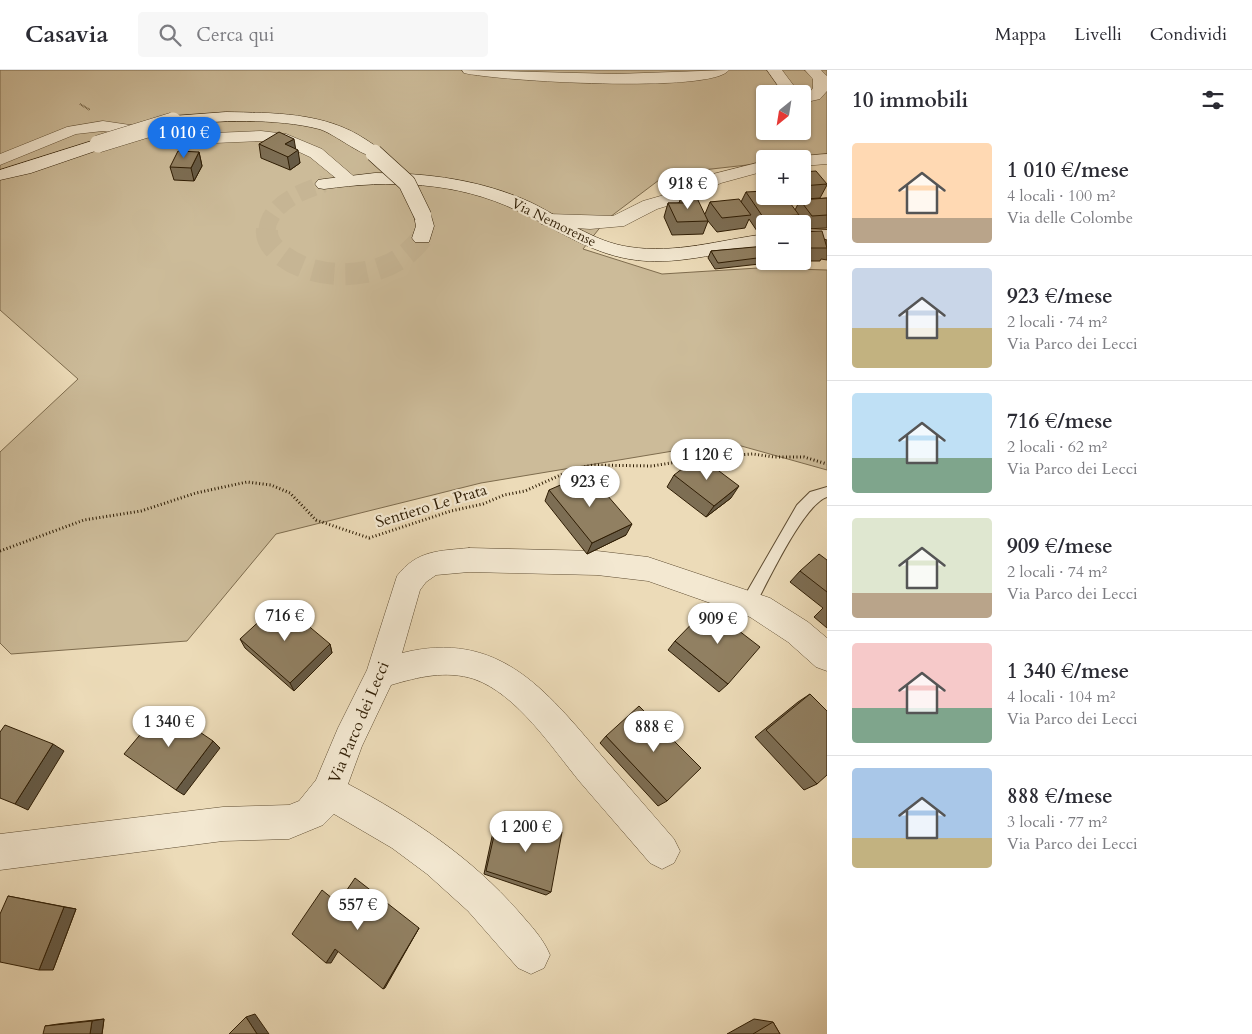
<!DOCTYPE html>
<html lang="it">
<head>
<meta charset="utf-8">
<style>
  body { margin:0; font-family:Cardo,serif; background:#f7f7f7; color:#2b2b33; height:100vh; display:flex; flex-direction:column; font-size:19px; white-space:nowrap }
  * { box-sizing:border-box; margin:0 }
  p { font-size:16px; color:#7c7c81 }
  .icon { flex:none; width:28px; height:28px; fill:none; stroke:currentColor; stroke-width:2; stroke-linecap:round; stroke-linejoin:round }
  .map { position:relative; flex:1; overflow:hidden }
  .panel { display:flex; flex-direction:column; background:#fff; width:425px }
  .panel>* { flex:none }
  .needle { width:32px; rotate:210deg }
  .buttons { position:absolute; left:756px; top:15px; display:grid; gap:10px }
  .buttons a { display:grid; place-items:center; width:55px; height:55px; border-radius:5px; background:#fff; box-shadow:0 1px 4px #0004; font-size:25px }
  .price { position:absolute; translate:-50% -42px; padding:0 11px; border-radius:18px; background:#fff; color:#222; font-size:16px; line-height:32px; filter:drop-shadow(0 1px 2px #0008) }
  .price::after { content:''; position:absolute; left:50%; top:30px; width:15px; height:11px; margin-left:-8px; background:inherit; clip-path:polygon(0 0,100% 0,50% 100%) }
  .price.on { background:#1a73e8; color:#fff }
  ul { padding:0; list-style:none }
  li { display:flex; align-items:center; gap:15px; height:125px; padding:0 25px }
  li+li { border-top:1px solid #e1e1e2 }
  li span { display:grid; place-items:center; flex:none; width:140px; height:100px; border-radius:5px; color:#555 }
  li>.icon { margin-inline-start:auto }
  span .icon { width:60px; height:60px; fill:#fffc; stroke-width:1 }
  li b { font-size:21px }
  h2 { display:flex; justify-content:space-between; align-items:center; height:60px; padding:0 25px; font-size:21px }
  header { display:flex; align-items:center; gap:30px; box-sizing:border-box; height:70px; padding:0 25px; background:#fff; border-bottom:1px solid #e1e1e2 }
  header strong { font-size:24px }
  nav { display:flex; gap:28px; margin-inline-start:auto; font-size:18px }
  .search { width:350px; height:45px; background:#f7f7f7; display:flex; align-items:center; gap:12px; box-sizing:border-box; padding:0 18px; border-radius:5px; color:#7c7c81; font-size:19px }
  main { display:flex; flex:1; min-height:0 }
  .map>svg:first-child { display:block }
  .green { fill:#cb9; stroke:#7e6c4e; fill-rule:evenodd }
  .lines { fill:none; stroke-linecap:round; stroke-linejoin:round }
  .secondary-tunnel-far1 { stroke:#c6b594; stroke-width:17; stroke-dasharray:17 8; stroke-linecap:butt }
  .secondary-tunnel { stroke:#c6b594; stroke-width:22; stroke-dasharray:22 11; stroke-linecap:butt }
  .service-casing { stroke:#5e4c31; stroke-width:2 }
  .minor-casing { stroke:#5e4c31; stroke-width:1 }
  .secondary-casing { stroke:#2f1d04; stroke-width:1 }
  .path-far1 { stroke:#2f1d04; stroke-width:2; stroke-dasharray:0.5 1; stroke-linecap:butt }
  .path { stroke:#2f1d04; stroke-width:3; stroke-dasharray:1 2.5; stroke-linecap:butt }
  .service { fill:#f3e8d1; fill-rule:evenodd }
  .minor { fill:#f3e8d1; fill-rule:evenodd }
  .secondary { fill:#f3e8d1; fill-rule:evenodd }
  .secondary-bridge-casing { stroke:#2f1d04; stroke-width:18; stroke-linecap:butt }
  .secondary-bridge { stroke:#f3e8d1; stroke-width:17 }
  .wall { fill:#7d6e54; stroke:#2f1d04 }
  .shaded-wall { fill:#665a45; stroke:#2f1d04 }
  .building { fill:#918062; stroke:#2f1d04 }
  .labels { text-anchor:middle; stroke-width:4.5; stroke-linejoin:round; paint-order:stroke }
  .far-street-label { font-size:14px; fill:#2f1d04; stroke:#f3e8d1 }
  .street-label { font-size:16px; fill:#2f1d04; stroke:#f3e8d1 }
</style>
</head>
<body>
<header>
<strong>Casavia</strong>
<div class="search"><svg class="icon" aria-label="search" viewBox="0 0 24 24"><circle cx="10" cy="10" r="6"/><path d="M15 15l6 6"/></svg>Cerca qui</div>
<nav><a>Mappa</a><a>Livelli</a><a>Condividi</a></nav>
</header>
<main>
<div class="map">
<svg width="827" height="964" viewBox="0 0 827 964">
  <rect width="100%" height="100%" fill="#ecdbb8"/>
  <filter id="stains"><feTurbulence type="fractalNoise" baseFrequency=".004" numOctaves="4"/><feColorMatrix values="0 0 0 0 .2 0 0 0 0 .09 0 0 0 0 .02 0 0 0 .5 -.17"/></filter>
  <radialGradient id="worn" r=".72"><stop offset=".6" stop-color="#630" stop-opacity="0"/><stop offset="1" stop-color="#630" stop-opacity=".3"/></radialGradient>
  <path class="green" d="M0,0H827V93L802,89H765V93L667,104L606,150L583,179L662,204L758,198L827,200V400L727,372L481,413L276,464L187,571L11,584L0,573V382L78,309L0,240ZM765,24H802V61H765Z"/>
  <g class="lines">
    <path class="secondary-tunnel-far1" d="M267,160C269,134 302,121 324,114"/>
    <path class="secondary-tunnel" d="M267,159C266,169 271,176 278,182C304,205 346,209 378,199C397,193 410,183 422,168"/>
    <defs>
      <path id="service" d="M827,417V427C803,435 768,512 754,537L749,538L744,537L742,532L744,527L797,435L810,422Z"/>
      <g id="minor">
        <path d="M462,0L616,4L729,0C713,24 497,11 464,3Z"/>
        <path d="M767,0H782L800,24H784Z"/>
        <path d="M805,0H821L827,6V21L820,29L802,33V24H800L810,22L813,18V9Z"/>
        <path d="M103,51L191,64L261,61L286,64L322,79L358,110L355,114H343L310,87L282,74L261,71L191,74L103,61L76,64L0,95V84L67,57Z"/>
        <path d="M827,84V94L802,96V89H795L802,86Z"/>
        <path d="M765,91V101L721,113L683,131L657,139L624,156L590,159L548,156L541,154L539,150L541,146L548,144L613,146L643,131L671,123L709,105Z"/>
        <path d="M469,478L597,481L648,487L770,528L808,552L827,568V601L816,597L788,572L750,547L648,511L597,505L469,502L436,505L426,512L420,520L402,583C498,559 545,619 601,685C625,713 650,741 674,769L680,781L674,793L662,799L650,793C627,766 603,739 580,712C552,678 517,624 474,609C446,600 418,607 391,615L362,676L348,714C412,748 471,787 519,842C531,856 543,868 550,885L544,898L531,904L518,898L468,841L427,804L392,778L334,744L323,755L289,769L223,771L0,800V764L223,737L289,735L299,731L316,710L338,658L367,600L397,506C417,480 439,481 469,478Z"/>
      </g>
      <g id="secondary">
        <path d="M226,42C273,43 324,42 365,69C371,73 378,77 383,83L380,87C365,90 336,64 319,59C276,48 217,50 173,56L165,51L173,46Z"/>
        <path d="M98,69L104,70L106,74L104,78L31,103L0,110V100Z"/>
        <path d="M375,103C429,103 481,110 530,132C563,148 593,172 630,177C675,184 720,170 765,164V176C720,182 674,197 629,189C588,182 555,158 518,141C456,111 390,110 324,119L318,118L315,114L318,110L324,109Z"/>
        <path d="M423,140L430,142L434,156L429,172H415L412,168L416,156L414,146L416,142Z"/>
        <path d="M827,160V172L802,173V161Z"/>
      </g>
    </defs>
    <use href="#service" class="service-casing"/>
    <use href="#minor" class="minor-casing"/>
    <use href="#secondary" class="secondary-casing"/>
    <path class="path-far1" d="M80,34L90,40"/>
    <path class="path" d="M0,481L84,450L141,441L196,423L247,412L271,415L290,423L316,450L369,468L451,441L483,434L504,425L525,421L574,399L593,395L652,396L708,387L753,384L774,387H804L827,394"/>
    <use href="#service" class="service"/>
    <use href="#minor" class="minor"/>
    <use href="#secondary" class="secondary"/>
    <defs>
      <g id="secondary-bridge">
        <path d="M98,74L173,51"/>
        <path d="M374,83L407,113L423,146"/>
      </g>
    </defs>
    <use href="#secondary-bridge" class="secondary-bridge-casing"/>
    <use href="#secondary-bridge" class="secondary-bridge"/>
  </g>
  <g class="wall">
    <path d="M764,20L765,24V35H763L762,26Z"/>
    <path d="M259,74L296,79L300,93L290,100L261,88Z"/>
    <path d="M199,82L202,96L194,111L174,110L170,97Z"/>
    <path d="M802,102L827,115L820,128L792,130L789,126H802Z"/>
    <path d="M746,122L795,140L800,130L827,128V158L804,159L802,156V154H801L797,149L794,154H765V160L757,161L749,149L745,158L717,162L708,151L703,164L672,165L664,147L668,133H679L681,127L705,144L710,132H741Z"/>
    <path d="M802,162L827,170V190L821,189L820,191H802Z"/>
    <path d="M765,173V191H786L715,199L708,188L711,181L762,177L763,174Z"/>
    <path d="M674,405L731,428L706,447L667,417Z"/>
    <path d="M549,420L626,465L587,484L545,431Z"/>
    <path d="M827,490V558L814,547L823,538L790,512L800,501Z"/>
    <path d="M240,569L330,574L332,583L294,621L245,578Z"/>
    <path d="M675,571L728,614L719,622L668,580Z"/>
    <path d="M810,624L817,714L804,720L755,667L798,632Z"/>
    <path d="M606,666L667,731L658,736L600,673Z"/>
    <path d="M511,745L551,822L546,825L484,804L493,762L496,757L506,760L508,750Z"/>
    <path d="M8,826L76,839L53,900Z"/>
    <path d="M104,949L102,964L45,956L58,954Z"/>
    <path d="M754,949L773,952L780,964H727Z"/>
  </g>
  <g class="shaded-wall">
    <path d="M294,69L296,81L298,80L300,93L290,100L285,74Z"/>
    <path d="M199,82L202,96L194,111L191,98Z"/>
    <path d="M739,416L731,428L706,447L714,436Z"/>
    <path d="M632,454L626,465L587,484L592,473Z"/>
    <path d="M330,574L332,583L294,621L290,613Z"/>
    <path d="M213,671L220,678L184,725L176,720Z"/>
    <path d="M53,674L64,681L28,740L15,734Z"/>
    <path d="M64,837L76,839L53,900H39Z"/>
    <path d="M419,858L385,918L383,919Z"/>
    <path d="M335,879L339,880L331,893H326Z"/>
    <path d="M255,944L269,964H257L246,947Z"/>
    <path d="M104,949L102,964H90L92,951Z"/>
  </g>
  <g class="building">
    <path d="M764,20L788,22V24H765Z"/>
    <path d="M279,62L294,69L285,74L298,80L288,87L259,74Z"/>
    <path d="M178,81L199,82L191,98L170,97Z"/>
    <path d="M816,101L827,114L802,116V102Z"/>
    <path d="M765,121V126H785L799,145L763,147L746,122Z"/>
    <path d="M696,126L708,151L677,152L668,133H684L681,127Z"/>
    <path d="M827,128V145L812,146L800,130Z"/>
    <path d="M739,129L751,145L722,148L710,132Z"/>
    <path d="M822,161L827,178H802V162Z"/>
    <path d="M765,176V187L718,193L711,181Z"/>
    <path d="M699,386L739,416L714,436L674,405Z"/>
    <path d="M588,403L632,454L592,473L549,420Z"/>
    <path d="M819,484L827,490V522L800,501Z"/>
    <path d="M280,532L330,574L290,613L240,569Z"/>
    <path d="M708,537L760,577L728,614L675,571Z"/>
    <path d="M810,624L827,641V705L817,714L766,660Z"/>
    <path d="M639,636L701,698L667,731L606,666Z"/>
    <path d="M163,637L213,671L176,720L124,684Z"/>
    <path d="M5,655L53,674L15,734L0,728V662Z"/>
    <path d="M511,745L562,762L551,822L486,801L496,757L508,761Z"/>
    <path d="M355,808L419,858L383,919L335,879L326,893L292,864L322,820L338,833Z"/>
    <path d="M8,826L64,837L39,900L0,892V844Z"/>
    <path d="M246,947L257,964H229Z"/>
    <path d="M92,951L90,964H43L45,956Z"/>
    <path d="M773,952L780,964H753Z"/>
  </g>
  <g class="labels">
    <g class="far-street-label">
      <text transform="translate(554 152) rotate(26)" y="5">Via Nemorense</text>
    </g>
    <g class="street-label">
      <text transform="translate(431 435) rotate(-17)" y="6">Sentiero Le Prata</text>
      <text transform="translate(358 652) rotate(-67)" y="6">Via Parco dei Lecci</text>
    </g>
  </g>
  <rect width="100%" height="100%" filter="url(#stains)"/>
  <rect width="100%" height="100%" fill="url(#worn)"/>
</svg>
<div class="buttons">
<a><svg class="needle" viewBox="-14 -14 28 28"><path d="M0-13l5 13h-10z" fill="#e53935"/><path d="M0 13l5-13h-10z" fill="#7c7c81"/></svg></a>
<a>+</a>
<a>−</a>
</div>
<b class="price on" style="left:184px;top:89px">1 010 €</b>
<b class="price" style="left:688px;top:140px">918 €</b>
<b class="price" style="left:707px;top:411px">1 120 €</b>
<b class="price" style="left:590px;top:438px">923 €</b>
<b class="price" style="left:285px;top:572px">716 €</b>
<b class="price" style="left:718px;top:575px">909 €</b>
<b class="price" style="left:169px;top:678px">1 340 €</b>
<b class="price" style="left:654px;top:683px">888 €</b>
<b class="price" style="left:526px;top:783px">1 200 €</b>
<b class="price" style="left:358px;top:861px">557 €</b>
</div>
<section class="panel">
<h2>10 immobili<svg class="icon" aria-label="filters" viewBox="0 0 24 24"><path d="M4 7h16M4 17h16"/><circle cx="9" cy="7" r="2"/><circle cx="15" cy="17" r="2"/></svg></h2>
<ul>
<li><span style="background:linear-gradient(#ffd9b3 75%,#b9a48a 0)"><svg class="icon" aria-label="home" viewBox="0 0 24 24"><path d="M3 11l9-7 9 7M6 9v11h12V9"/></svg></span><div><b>1 010 €/mese</b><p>4 locali · 100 m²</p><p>Via delle Colombe</p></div></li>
<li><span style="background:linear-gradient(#c9d6e8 60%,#c2b280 0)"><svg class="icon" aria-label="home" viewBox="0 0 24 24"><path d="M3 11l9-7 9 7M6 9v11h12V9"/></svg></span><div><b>923 €/mese</b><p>2 locali · 74 m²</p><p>Via Parco dei Lecci</p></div></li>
<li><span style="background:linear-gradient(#bfe0f5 65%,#7fa58c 0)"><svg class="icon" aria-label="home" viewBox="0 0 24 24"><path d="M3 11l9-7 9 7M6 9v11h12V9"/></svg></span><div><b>716 €/mese</b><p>2 locali · 62 m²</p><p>Via Parco dei Lecci</p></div></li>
<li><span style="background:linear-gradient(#dfe7d0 75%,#b9a48a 0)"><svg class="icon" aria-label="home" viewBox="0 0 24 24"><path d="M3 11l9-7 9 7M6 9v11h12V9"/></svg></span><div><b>909 €/mese</b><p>2 locali · 74 m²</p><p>Via Parco dei Lecci</p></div></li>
<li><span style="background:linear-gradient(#f6c9c9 65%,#7fa58c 0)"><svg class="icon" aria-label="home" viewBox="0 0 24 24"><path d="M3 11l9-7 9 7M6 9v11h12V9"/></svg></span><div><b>1 340 €/mese</b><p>4 locali · 104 m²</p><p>Via Parco dei Lecci</p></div></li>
<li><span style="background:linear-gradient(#a9c7e8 70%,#c2b280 0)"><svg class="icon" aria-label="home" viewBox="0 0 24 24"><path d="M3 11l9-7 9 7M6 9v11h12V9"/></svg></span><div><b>888 €/mese</b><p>3 locali · 77 m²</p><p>Via Parco dei Lecci</p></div></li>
</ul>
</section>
</main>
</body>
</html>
